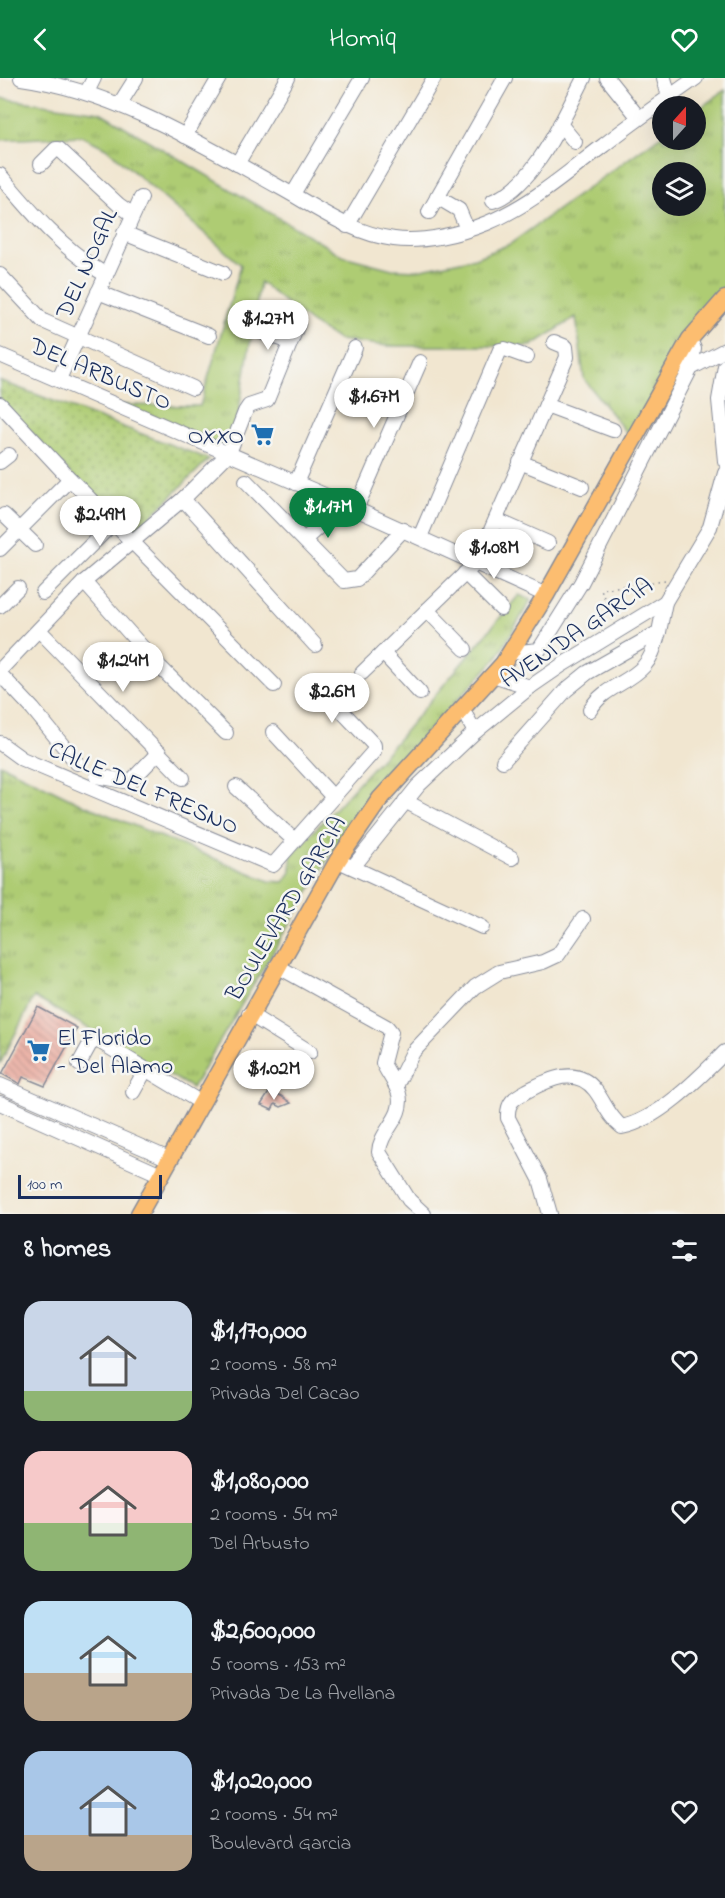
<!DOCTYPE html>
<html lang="en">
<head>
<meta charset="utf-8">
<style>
  body { margin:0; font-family:"Indie Flower",sans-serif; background:#242831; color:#f1f3f6; height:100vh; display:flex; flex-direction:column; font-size:22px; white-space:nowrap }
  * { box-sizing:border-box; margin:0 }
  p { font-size:20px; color:#9ea1a6 }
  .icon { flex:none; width:33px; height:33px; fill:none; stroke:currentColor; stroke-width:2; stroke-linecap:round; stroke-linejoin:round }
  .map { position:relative; height:1136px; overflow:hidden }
  .panel { display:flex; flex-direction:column; background:#171b24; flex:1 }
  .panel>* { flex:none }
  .needle { width:39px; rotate:21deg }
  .fabs { position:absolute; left:652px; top:18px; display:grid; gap:12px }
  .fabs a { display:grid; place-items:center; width:54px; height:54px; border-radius:50%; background:#171b24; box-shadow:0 6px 24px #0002; font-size:30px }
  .scale { position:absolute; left:18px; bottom:15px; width:144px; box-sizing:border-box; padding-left:6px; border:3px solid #1b2f5e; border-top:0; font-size:16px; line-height:21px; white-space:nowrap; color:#1b2f5e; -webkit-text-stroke:4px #f6f6f2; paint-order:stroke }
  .price { position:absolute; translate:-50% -51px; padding:0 14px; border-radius:21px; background:#fff; color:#222; font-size:20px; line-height:39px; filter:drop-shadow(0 2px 3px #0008) }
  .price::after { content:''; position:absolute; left:50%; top:36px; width:18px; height:14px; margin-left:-9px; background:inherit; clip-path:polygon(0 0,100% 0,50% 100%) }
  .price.selected { background:#0b8043; color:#fff }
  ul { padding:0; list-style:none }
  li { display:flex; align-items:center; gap:18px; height:150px; padding:0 24px }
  li span { display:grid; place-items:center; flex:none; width:168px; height:120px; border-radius:18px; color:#555 }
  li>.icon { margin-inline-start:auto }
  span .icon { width:72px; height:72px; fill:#fffc; stroke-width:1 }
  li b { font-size:26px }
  h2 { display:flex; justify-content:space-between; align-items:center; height:72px; padding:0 24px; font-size:26px }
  header { display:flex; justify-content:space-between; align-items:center; height:78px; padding:0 24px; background:#0b8043; color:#fff; font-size:27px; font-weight:600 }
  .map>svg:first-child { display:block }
  .grass { fill:url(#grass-tufts); stroke:#647e68; stroke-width:1.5; fill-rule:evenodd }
  .park { fill:url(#park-dots); stroke:#647e68; stroke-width:1.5 }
  .building { fill:url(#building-back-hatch) }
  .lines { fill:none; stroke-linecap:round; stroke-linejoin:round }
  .minor-casing { stroke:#868a97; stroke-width:16 }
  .major-casing { stroke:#868a97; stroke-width:19 }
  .path { stroke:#868a97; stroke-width:1.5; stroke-dasharray:1.5 4.5; stroke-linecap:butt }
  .minor { stroke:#fff; stroke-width:14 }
  .major { stroke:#fcbd6f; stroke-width:16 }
  .labels { text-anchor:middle; stroke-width:5; stroke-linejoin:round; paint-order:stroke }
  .street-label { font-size:24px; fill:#1b2f5e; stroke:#f6f6f2 }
  .poi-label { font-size:24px; fill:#1b2f5e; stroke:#f6f6f2; text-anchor:end }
</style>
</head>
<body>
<header><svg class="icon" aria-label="back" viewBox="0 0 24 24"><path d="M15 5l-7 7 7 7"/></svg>Homiq<svg class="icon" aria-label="heart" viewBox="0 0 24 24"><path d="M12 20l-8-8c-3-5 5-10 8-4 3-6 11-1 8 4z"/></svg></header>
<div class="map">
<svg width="725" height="1136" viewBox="0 0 725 1136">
  <defs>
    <pattern id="grass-tufts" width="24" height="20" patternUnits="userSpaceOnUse" patternTransform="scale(1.5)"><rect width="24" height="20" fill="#aecc73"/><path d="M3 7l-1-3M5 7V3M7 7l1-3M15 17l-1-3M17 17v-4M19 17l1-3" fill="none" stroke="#8da662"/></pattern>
    <pattern id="park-dots" width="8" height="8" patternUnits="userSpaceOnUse" patternTransform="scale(1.5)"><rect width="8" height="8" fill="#aecc73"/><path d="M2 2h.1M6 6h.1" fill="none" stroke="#8da662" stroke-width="1.8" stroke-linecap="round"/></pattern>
    <pattern id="building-back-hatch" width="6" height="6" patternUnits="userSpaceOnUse" patternTransform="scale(1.5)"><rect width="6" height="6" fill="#e9a699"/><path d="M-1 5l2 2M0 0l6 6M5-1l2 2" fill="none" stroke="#bc8880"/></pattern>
  </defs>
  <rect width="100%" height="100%" fill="#f6f6f2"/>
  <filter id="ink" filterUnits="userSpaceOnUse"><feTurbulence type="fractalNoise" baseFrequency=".0167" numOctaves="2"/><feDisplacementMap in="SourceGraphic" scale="12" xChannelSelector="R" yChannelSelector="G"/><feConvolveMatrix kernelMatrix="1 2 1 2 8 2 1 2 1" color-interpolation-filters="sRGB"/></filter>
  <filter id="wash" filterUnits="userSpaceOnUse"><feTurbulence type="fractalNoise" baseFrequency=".008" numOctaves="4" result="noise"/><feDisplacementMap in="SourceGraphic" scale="24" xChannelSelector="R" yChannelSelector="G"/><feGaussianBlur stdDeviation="1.35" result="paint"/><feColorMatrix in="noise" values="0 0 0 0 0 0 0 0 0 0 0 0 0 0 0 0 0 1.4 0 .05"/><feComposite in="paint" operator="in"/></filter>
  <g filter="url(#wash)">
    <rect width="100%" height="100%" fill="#f1e6d0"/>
    <g class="grass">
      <path d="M725,12V213L628,357L584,301L576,239L531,268H388L339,262L311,245L260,204L234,363L229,375L117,327L200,328L241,187L106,70L82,58L0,62V20L100,34L343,178L392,191L417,192L475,180L510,166L663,56V62H696V33ZM663,94H696V128H663Z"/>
      <path d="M519,517L531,522L496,581L431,650L348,748L192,1010L34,919L0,986V686L84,727L269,803L284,804L291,794V778L395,665Z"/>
    </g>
    <path class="park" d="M0,303L209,381L130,459L0,321Z"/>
    <g id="blocks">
      <g class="building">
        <path d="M38,929L77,950L45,1008L23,999L20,1006L2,996Z"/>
        <path d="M270,1013L281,1018L291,1025L281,1029L275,1026L272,1032L261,1027Z"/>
      </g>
    </g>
  </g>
  <g filter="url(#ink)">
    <use href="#blocks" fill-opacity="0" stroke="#868a97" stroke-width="1.5"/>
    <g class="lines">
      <defs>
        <g id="minor">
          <path d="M21,0C114,13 198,64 279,109C316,129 350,155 394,161C423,165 460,156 487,145C531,127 567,95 604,67C634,43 665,22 696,0"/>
          <path d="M607,0L639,40"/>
          <path d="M664,0L669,19"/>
          <path d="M87,14L94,0"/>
          <path d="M119,27L136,0"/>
          <path d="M560,46L575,64"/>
          <path d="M185,58L219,0"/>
          <path d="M41,86L56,71H59L119,127L132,136"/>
          <path d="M237,86L288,0"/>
          <path d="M0,97C32,135 63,172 106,197"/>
          <path d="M293,116L362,0"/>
          <path d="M437,119L459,132L467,151"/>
          <path d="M493,123C535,108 564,38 584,0"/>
          <path d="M429,134L505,0"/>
          <path d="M347,148L434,0"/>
          <path d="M124,155L223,195"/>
          <path d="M0,197L43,243L193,310"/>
          <path d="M98,214L209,258"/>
          <path d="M255,252L290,264"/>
          <path d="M0,277L329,419L546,517"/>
          <path d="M725,288L719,322L725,383"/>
          <path d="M687,290H691L725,272"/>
          <path d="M59,301L141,120"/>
          <path d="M0,326L70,401L274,607"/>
          <path d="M546,327L613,352"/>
          <path d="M0,384L9,377"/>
          <path d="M520,384L582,409"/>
          <path d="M246,403L344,503L357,501L403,452"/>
          <path d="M296,405L355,270"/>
          <path d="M183,421L315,567"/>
          <path d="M356,431L420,284"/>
          <path d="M4,437L35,467"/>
          <path d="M496,442L548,465"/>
          <path d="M420,459L500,272L505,271L527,279"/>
          <path d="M305,461L331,438"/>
          <path d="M0,471L70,401"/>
          <path d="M465,495L501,531"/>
          <path d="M84,504L158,587L226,655"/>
          <path d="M43,515L113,445"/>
          <path d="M0,528L18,510"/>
          <path d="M427,532L465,571"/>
          <path d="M39,552L183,700"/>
          <path d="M383,575L420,615"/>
          <path d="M510,575L539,572L581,505L691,290L694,271L690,261"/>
          <path d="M0,592L84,504L183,421L229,375L245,334L249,328L267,322L298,246"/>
          <path d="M362,595L477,484L567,279L566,269L554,264"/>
          <path d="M0,596L33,631L77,685"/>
          <path d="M493,597L530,609"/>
          <path d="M462,631L475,654"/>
          <path d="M590,632C603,609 628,606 644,588C653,578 655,566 659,554"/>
          <path d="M273,654L333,719"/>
          <path d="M0,665L22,681L273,787L374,673V667L316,606"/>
          <path d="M503,683L566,612L587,595L659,554L665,524"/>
          <path d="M97,698L130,704L159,674"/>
          <path d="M236,709L294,762"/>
          <path d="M405,723L512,780"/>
          <path d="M345,786L482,849"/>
          <path d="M353,789L418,708L475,654L530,609L562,587L665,524L710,449L725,395"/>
          <path d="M277,888L387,949L391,954L383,985C388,996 396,1005 399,1016C405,1040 380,1052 379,1074L409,1122L424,1136"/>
          <path d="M249,936L310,974"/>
          <path d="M79,986L90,966L97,962L200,1024"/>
          <path d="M0,1007L169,1081"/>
          <path d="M396,1008L413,974L475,909L499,894L543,884L558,877L583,841"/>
          <path d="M133,1014L146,991"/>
          <path d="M0,1025L161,1097"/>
          <path d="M550,1136L540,1101L508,1040C507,1024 514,1020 527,1013C548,1002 576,987 595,1012C605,1025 608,1038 622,1049C658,1042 699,1000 725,974"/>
        </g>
        <path id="major" d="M139,1136L338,782L380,721L503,586L546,517L690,261L725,221"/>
      </defs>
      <use href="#minor" class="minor-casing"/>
      <use href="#major" class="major-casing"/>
      <path class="path" d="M612,542L601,511L665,502"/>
      <use href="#minor" class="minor"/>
      <use href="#major" class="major"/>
    </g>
  </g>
  <defs>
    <symbol id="supermarket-bare" viewBox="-9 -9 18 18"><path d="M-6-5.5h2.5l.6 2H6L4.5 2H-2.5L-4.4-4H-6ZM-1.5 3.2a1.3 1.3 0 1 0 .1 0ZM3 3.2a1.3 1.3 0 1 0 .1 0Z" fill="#1f6fb2" stroke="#f6f6f2" stroke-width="2.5" paint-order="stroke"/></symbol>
  </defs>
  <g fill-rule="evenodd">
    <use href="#supermarket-bare" x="246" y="340" width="33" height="33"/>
    <use href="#supermarket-bare" x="22" y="956" width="33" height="33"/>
  </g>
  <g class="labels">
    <g class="street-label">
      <text transform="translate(86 185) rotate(-66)" y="8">DEL NOGAL</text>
      <text transform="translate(101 295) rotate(23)" y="8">DEL ARBUSTO</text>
      <text transform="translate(576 554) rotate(-34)" y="8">AVENIDA GARCÍA</text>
      <text transform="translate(144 709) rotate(23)" y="8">CALLE DEL FRESNO</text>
      <text transform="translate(285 830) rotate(-59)" y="8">BOULEVARD GARCIA</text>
    </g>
    <g class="poi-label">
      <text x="244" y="365">OXXO</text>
      <text x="57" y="967" text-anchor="start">El Florido<tspan x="57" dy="28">- Del Alamo</tspan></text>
    </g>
  </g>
</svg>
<div class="fabs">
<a><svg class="needle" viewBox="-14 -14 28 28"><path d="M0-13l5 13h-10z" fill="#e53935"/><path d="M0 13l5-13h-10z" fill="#9ea1a6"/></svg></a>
<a><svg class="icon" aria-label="layers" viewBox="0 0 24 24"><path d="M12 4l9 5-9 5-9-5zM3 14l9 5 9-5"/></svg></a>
</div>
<div class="scale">100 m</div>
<b class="price" style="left:268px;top:273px">$1.27M</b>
<b class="price" style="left:374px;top:351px">$1.67M</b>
<b class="price selected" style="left:328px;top:461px">$1.17M</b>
<b class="price" style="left:100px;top:469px">$2.49M</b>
<b class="price" style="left:494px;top:502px">$1.08M</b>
<b class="price" style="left:123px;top:615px">$1.24M</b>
<b class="price" style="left:332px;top:646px">$2.6M</b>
<b class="price" style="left:274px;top:1023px">$1.02M</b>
</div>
<section class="panel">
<h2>8 homes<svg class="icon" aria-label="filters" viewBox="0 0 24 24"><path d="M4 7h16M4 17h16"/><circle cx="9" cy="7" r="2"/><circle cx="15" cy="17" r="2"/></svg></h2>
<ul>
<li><span style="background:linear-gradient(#c9d6e8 75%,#8fb573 0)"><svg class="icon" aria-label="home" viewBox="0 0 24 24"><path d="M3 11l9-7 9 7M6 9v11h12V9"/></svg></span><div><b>$1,170,000</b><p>2 rooms · 58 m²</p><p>Privada Del Cacao</p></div><svg class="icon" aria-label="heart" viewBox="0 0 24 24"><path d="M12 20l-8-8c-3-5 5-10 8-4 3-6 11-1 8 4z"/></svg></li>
<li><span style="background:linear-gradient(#f6c9c9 60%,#8fb573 0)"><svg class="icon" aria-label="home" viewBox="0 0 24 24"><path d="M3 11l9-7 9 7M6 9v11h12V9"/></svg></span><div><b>$1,080,000</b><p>2 rooms · 54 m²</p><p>Del Arbusto</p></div><svg class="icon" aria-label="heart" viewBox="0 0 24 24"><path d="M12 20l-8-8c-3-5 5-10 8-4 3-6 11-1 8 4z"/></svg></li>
<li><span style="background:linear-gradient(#bfe0f5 60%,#b9a48a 0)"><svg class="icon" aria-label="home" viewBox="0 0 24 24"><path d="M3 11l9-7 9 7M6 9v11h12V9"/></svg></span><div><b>$2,600,000</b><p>5 rooms · 153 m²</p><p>Privada De La Avellana</p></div><svg class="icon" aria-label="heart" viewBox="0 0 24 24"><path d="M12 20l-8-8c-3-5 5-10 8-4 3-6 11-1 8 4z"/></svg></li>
<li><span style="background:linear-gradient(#a9c7e8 70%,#b9a48a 0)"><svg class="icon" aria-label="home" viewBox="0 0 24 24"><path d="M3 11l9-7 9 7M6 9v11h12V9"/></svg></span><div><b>$1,020,000</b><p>2 rooms · 54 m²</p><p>Boulevard Garcia</p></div><svg class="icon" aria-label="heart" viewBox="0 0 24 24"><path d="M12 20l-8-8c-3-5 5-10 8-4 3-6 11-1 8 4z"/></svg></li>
</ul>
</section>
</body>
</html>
